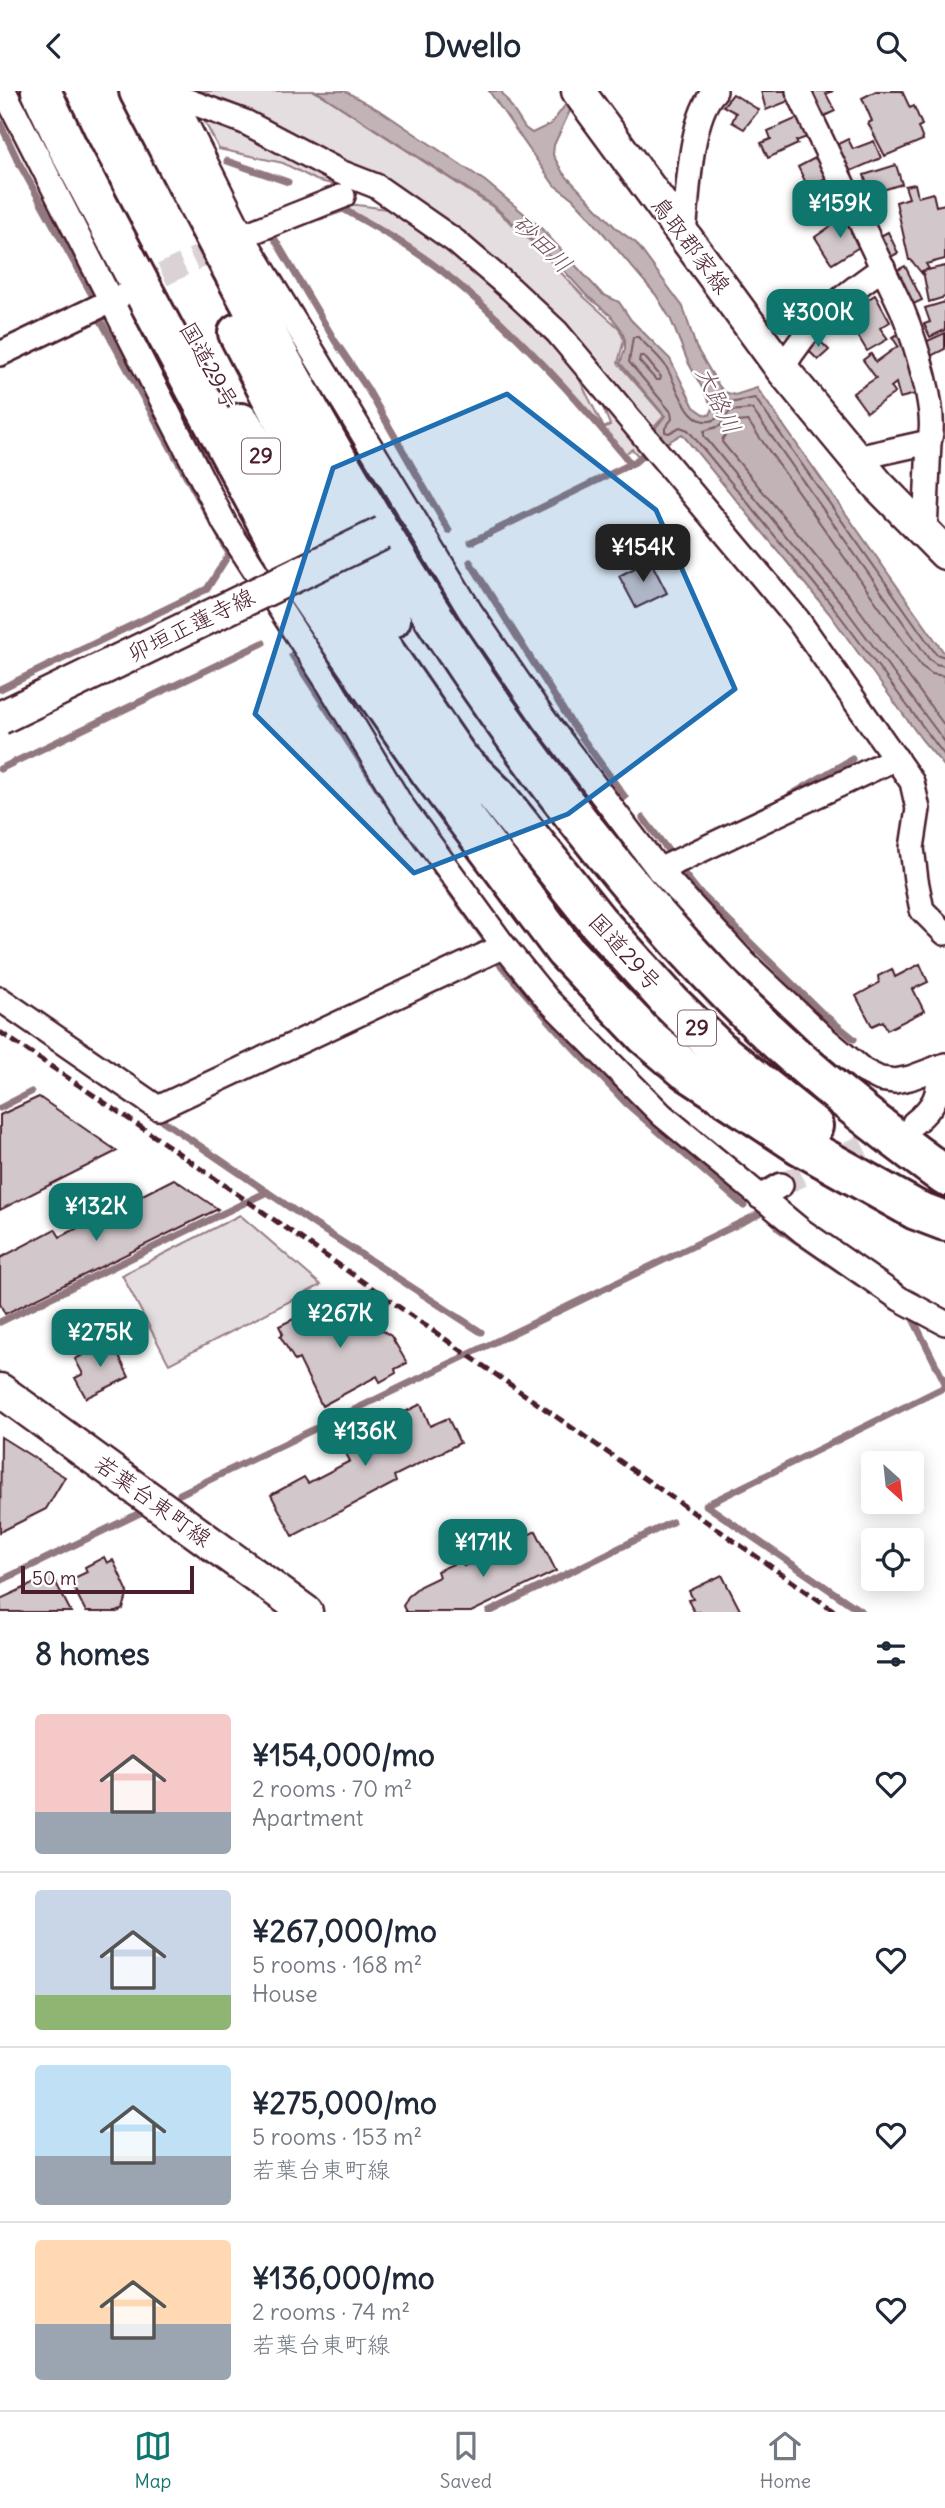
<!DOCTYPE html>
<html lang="en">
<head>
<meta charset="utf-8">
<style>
  body { margin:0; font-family:Delius,"Klee One",sans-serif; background:#f2f2f3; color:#1f2937; height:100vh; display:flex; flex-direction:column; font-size:26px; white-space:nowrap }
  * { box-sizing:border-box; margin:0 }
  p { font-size:23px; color:#747a83 }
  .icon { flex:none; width:38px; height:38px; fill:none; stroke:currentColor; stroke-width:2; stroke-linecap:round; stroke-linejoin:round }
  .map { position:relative; height:1521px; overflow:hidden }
  .sheet { display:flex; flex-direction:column; background:#fff; flex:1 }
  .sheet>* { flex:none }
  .needle { width:46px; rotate:153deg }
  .controls { position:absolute; left:861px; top:1360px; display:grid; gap:14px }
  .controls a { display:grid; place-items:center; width:63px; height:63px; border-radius:7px; background:#fff; box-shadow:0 4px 18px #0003; font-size:35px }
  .scale { position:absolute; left:21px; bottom:18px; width:173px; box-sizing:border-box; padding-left:7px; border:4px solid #4a1f2b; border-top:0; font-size:19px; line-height:24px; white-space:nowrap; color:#4a1f2b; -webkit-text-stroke:5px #fff; paint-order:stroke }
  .price { position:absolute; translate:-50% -60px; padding:0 16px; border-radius:14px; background:#0f766e; color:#fff; font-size:23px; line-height:46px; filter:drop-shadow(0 2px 4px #0008) }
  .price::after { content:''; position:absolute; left:50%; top:42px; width:21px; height:16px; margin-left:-10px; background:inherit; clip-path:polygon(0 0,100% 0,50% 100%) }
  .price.active { background:#222; color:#fff }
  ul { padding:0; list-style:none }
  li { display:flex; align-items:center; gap:21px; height:175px; padding:0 35px }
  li+li { border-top:2px solid #e0e1e3 }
  li span { display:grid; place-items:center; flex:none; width:196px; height:140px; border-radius:7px; color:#555 }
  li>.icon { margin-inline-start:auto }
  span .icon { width:84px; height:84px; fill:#fffc; stroke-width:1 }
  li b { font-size:30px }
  h2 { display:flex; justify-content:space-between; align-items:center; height:84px; padding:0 35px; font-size:30px }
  header { display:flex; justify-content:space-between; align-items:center; height:91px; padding:0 35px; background:#fff; font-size:32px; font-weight:700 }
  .menu { display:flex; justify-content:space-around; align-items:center; height:98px; border-top:2px solid #e0e1e3; background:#fff; font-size:19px; color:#747a83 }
  .menu a { display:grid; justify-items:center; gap:4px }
  .menu .active { color:#0f766e }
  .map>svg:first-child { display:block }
  .green { fill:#e5dee0; stroke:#987e86; stroke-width:2 }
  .water { fill:#c1b3b6; stroke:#91787e; stroke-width:2 }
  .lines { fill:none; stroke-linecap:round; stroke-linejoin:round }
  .shore { stroke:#7a5a63; stroke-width:2 }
  .stream { stroke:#91787e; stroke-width:7 }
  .building { fill:#d2c7cb; stroke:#4a1f2b; stroke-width:2 }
  .street-tunnel { stroke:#dbd2d5; stroke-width:23; stroke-dasharray:23 11; stroke-linecap:butt }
  .street-casing { stroke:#4a1f2b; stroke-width:28 }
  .secondary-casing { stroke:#4a1f2b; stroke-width:37 }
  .highway-casing { stroke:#4a1f2b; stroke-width:44 }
  .street { stroke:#fff; stroke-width:23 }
  .secondary { stroke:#fff; stroke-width:32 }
  .highway { stroke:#fff; stroke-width:38 }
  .rail { stroke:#4a1f2b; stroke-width:5; stroke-dasharray:10 5; stroke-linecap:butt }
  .secondary-bridge-casing { stroke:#4a1f2b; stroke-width:37; stroke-linecap:butt }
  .secondary-bridge { stroke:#fff; stroke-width:32 }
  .marked { fill:#1f6fb2; fill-opacity:0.2; stroke:#1f6fb2; stroke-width:5; stroke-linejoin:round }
  .labels { text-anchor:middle; stroke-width:5; stroke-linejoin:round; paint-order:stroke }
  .shield { fill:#fff; stroke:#80626b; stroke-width:2 }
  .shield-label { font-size:21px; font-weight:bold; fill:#4a1f2b }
  .street-label { font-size:23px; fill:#4a1f2b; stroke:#fff }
  .water-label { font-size:24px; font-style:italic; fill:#74535c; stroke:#fff }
</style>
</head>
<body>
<header><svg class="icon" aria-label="back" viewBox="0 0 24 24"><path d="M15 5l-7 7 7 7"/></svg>Dwello<svg class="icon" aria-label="search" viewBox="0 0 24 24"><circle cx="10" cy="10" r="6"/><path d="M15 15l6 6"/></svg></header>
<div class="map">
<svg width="945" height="1521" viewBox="0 0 945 1521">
  <rect width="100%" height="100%" fill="#fff"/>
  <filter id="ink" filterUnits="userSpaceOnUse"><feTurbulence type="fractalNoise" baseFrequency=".0143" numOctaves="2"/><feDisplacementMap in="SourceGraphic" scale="14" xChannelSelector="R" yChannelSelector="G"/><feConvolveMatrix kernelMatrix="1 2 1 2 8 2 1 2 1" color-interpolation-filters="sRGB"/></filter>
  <g filter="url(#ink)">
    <g class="green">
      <path d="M188,0H313L322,4L493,116L534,153L583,205L619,237L624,249L618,272L664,325L649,342L484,162Z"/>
      <path d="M198,18L366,96L339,95L316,89L283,72L219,58Z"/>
      <path d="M342,112L387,118L412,129L456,162L572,274L604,337L610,334L592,289L648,358L639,366L632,358L625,363C569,299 513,232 445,181C410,155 374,134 336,114Z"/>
      <path d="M240,1124L321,1194L169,1273L122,1184Z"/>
    </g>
    <path class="water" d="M316,0H345L384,22L485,90L540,136L602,203L619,211L631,229L670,268L694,316L704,323L710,324L713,317L688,271L671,229L656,204L586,122L572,107L554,94L489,0H501L525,37L532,42L551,33L572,5L575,9L554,54L553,64L563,82L617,138L636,152L683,216L696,256L719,295L724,301L735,304L757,297L945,563V676L922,649L829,522L682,343L660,356L650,344L665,325L620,272L625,258V249L621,238L611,225L585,203L559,174L493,114Z"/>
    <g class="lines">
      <g class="shore">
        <path d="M640,265H644L661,286L660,289H656L639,270Z"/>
        <path d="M945,566L936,563L755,307L735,311L721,308L718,311L720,319L716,328C688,342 676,290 665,274C658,264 647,255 638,246H633L629,271L671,321L672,328L665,337V341L669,342L680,336L688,339L834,517L945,665"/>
        <path d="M945,575L936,573L929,568L752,318L730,320L720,335L704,340V345L841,512L945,651"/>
        <path d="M945,585L932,583L921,575L748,330L736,331L723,347L722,351L850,506L945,635"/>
      </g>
      <g class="stream">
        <path d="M0,32L18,70L91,202"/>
        <path d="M227,70L288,91"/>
        <path d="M320,126L343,118C379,138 415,158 447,184C515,239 576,306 631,373"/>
        <path d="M273,145L335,250L367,297L449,440"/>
        <path d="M92,229L100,228L210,428"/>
        <path d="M471,451L635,371L650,358"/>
        <path d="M470,471L572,633L625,706"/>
        <path d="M292,564L392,719"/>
        <path d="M0,598L207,498L229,463L218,442"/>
        <path d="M0,678L263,552"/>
        <path d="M789,705L852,668"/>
        <path d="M643,727L670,762L678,760"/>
        <path d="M681,779L697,799L822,922L854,948"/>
        <path d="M436,781L487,851L480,854"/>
        <path d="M498,871L559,941L626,1012L744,1115"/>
        <path d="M0,1017L31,1001"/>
        <path d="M153,1023L314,1133L481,1241"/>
        <path d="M778,1137L858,1192"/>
        <path d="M907,1223L912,1226L945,1292"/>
        <path d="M0,1231L267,1101"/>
        <path d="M180,1403L759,1123"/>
        <path d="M0,1490L144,1420"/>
        <path d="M489,1521L672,1431"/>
        <path d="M862,1521L706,1414L945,1296"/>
      </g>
    </g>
    <g class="building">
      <path d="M761,0H793L796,7L766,19Z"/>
      <path d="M803,0H833L826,3L835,20L816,29Z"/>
      <path d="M876,0H902L910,17L914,15L922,34L918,36L923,49L885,65L868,32L872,30L862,7Z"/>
      <path d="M733,3L759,19L744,38L732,31L736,22L723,15Z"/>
      <path d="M802,25L810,45L796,50L798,53L768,67L761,52L771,48L768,40Z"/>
      <path d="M848,48L853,58L874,50L881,67L844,83L832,56Z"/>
      <path d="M823,63L832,84L808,96L798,76Z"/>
      <path d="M896,74L902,93L870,103L864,84Z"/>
      <path d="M915,93L918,106L933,102L936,115L945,113V168L926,173L929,178L922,180L923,184L911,169H909L896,111L909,107L905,95Z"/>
      <path d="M847,124L864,153L832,173L815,146Z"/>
      <path d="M888,141L898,162L885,169L875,148Z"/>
      <path d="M905,175L922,209L909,215L892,182Z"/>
      <path d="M945,175V206L929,211L923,180Z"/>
      <path d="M875,204L890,231L880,237L888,248L867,260L845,223Z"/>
      <path d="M945,211V239L930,246L924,233L930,231L925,217Z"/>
      <path d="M906,239L923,301L900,307L896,292L891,296L895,302L867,321L853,302L876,287L863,269L871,263L876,271L898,255L892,246Z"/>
      <path d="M945,242V258L929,266L923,252Z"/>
      <path d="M818,248L829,259L818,269L807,258Z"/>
      <path d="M650,469L667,502L636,517L619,485Z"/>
      <path d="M920,873L928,891L913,898L924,920L887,939L883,930L872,935L856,905L879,892L878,885L892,878L895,886Z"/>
      <path d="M39,1006L117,1060L0,1119V1024Z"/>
      <path d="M174,1088L218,1118L5,1223L0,1213V1167L55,1138L60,1146Z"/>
      <path d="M341,1205L346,1216L391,1245L407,1272L395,1278L396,1282L380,1291L377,1285L322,1315L299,1268L295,1270L280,1245L283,1243L279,1235Z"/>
      <path d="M111,1249L129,1286L86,1307L75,1287L83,1283L75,1268Z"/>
      <path d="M421,1313L430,1335L448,1327L460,1352L394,1385L396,1391L293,1445L271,1404L304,1386L308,1392L350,1370L341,1353Z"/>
      <path d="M1,1346L65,1386L46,1418L0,1441Z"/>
      <path d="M536,1440L556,1480L471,1521H406L403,1515L409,1504L420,1495L439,1486L437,1480L462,1469L464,1475Z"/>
      <path d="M104,1466L107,1472L113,1469L128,1501L123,1518L117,1521H86L70,1489L87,1481L85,1476Z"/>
      <path d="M52,1484L71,1521H1L0,1508Z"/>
      <path d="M722,1484L741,1521H694L688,1509L693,1508L689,1500Z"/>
    </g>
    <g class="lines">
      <g class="street-tunnel">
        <path d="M132,199L229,151"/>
        <path d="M781,1094L898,1039"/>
      </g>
      <defs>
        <g id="street">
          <path d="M4,0L225,433L330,595L400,712L504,855L547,908L662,1024L802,1140L900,1208L945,1232"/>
          <path d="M170,0L242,144L470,520L544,628L659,779L745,872L821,944L864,980L880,988L895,990L910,987L945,974"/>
          <path d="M798,0L902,218C914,247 939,322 929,351L857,367"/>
          <path d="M172,4L245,31L340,81L376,95L455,150L511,198L557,241L798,529L912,691L918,718L912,757L916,789L922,819L945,842"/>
          <path d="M684,143C688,106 689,26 715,0"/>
          <path d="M232,149L343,105"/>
          <path d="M0,263L119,206"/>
          <path d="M782,278C809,232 839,207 883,177"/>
          <path d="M925,441L929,351"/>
          <path d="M659,779L896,667"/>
          <path d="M0,908L158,1017L504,855"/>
          <path d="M914,1032C935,1015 940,1004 939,976"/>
          <path d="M760,1106L781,1094"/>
        </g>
        <g id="secondary">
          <path d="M578,0L782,278L878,394L945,462"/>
          <path d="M0,1299L306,1521"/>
        </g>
        <g id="highway">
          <path d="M41,0L67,55L157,226L295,484L429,679L565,860L645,944L686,979L800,1054L916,1119L945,1130"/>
          <path d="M139,0C305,322 478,649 735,909C799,974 871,1031 945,1085"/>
          <path d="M238,242L324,408L391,528"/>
          <path d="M241,332L294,422L364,531L458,667L496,704L597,830L671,912L722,962L813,1035"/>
        </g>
      </defs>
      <use href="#street" class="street-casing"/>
      <use href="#secondary" class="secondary-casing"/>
      <use href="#highway" class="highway-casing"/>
      <use href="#street" class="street"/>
      <use href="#secondary" class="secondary"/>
      <use href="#highway" class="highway"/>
      <path class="rail" d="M0,941L157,1047L836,1521"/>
      <defs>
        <path id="secondary-bridge" d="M0,627L383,442"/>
      </defs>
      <use href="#secondary-bridge" class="secondary-bridge-casing"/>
      <use href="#secondary-bridge" class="secondary-bridge"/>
    </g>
  </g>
  <path class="marked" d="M507,303L656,419L735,598L568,723L414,782L255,623L333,377Z"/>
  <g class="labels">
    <g class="shield">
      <rect x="242" y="347.5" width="38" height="35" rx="5"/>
      <rect x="678" y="919.5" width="38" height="35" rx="5"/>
    </g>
    <g class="shield-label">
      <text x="261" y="372">29</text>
      <text x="697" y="944">29</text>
    </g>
    <g class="street-label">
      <text transform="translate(691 154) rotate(53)" y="8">鳥取郡家線</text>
      <text transform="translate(209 274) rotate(61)" y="8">国道29号</text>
      <text transform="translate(191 534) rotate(-26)" y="8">卯垣正蓮寺線</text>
      <text transform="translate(625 861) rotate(48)" y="8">国道29号</text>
      <text transform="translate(153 1410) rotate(36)" y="8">若葉台東町線</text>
    </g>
    <g class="water-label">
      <text transform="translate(542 153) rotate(44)" y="8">砂田川</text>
      <text transform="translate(718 309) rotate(64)" y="8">大路川</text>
    </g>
  </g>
</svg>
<div class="controls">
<a><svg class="needle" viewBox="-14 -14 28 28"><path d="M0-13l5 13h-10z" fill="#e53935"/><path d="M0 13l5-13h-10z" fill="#747a83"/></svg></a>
<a><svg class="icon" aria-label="locate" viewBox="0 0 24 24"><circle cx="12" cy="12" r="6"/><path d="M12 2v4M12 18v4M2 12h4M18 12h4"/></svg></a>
</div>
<div class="scale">50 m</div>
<b class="price" style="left:840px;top:149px">¥159K</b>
<b class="price" style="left:818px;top:258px">¥300K</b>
<b class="price active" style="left:643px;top:493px">¥154K</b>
<b class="price" style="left:96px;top:1152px">¥132K</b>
<b class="price" style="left:340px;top:1259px">¥267K</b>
<b class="price" style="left:100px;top:1278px">¥275K</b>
<b class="price" style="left:365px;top:1377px">¥136K</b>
<b class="price" style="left:483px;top:1488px">¥171K</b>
</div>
<section class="sheet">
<h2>8 homes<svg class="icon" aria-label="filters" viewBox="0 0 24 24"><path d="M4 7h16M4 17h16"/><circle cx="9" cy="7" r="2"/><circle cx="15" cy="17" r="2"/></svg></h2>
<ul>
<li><span style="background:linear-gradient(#f6c9c9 70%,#9aa5b1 0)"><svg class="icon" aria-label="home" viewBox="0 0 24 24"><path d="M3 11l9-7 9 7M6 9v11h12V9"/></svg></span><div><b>¥154,000/mo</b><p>2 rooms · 70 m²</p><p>Apartment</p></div><svg class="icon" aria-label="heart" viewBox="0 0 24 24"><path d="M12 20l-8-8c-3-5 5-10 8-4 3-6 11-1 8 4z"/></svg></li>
<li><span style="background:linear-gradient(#c9d6e8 75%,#8fb573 0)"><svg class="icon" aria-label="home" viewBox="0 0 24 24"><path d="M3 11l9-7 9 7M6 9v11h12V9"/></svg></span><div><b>¥267,000/mo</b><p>5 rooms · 168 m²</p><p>House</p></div><svg class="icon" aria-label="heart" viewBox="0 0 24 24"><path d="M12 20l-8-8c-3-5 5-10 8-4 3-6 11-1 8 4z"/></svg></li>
<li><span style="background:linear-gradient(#bfe0f5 65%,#9aa5b1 0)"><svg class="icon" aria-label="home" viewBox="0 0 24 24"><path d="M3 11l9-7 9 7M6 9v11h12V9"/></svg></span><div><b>¥275,000/mo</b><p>5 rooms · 153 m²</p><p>若葉台東町線</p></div><svg class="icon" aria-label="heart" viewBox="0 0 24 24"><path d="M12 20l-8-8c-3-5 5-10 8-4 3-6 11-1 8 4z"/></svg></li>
<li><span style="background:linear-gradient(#ffd9b3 60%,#9aa5b1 0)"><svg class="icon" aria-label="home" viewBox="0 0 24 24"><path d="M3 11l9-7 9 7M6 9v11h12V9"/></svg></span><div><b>¥136,000/mo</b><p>2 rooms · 74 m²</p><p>若葉台東町線</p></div><svg class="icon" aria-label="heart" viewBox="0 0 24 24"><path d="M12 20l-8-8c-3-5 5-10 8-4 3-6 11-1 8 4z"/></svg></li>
</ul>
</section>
<nav class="menu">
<a class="active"><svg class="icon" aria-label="map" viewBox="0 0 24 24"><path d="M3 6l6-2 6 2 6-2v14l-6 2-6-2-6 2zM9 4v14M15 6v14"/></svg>Map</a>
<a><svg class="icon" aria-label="saved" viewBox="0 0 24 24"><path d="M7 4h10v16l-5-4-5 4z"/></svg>Saved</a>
<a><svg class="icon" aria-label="home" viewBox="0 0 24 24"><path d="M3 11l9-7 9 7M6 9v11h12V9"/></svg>Home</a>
</nav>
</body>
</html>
